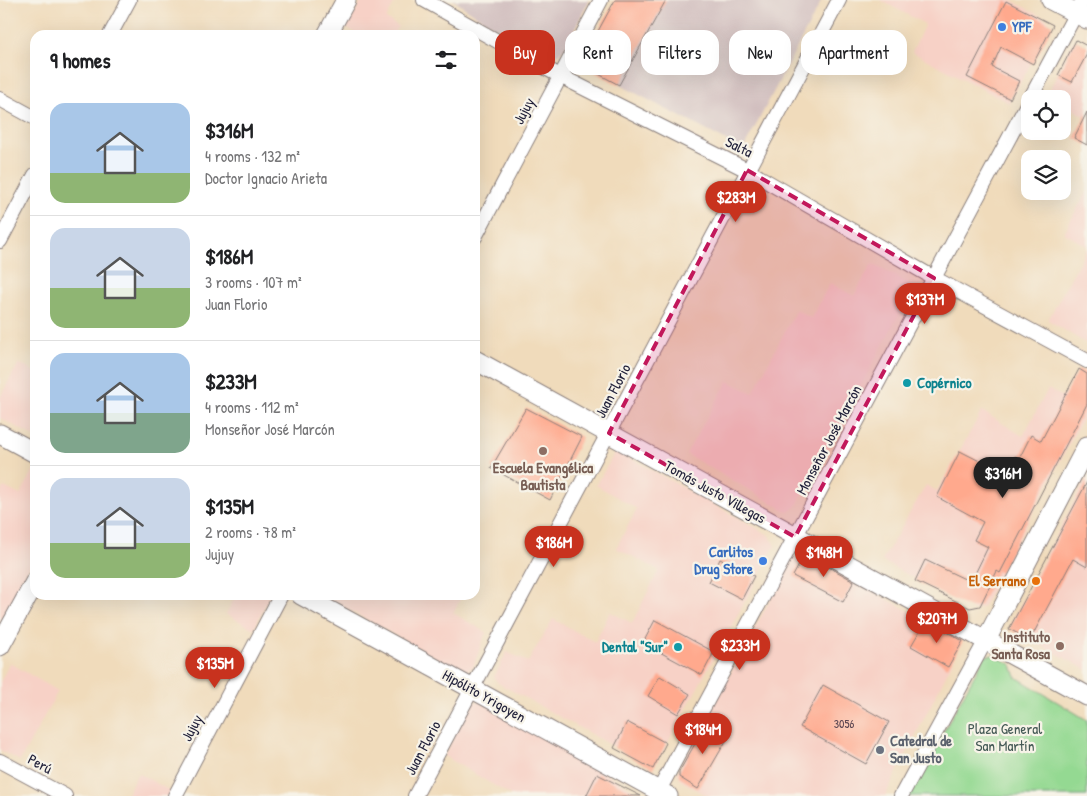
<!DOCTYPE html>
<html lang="en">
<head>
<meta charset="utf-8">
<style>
  body { margin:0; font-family:"Patrick Hand",sans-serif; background:#f6f6f6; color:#202124; height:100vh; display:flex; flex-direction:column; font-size:19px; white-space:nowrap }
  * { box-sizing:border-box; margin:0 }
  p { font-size:16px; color:#757577 }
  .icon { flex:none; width:28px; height:28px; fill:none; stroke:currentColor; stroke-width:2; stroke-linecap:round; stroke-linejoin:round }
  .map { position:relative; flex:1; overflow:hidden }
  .details { position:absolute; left:30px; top:30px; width:450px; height:570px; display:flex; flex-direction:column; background:#fff; border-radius:15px; box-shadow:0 5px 20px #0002 }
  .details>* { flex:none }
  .banner { position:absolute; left:495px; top:30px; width:475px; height:45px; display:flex; gap:10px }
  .tools { position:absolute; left:1021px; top:90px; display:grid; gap:10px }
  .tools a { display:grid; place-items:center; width:50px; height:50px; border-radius:10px; background:#fff; box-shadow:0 5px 20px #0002; font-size:25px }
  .price { position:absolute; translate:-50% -42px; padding:0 11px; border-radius:18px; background:#c8321e; color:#fff; font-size:16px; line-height:32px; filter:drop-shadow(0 1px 2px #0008) }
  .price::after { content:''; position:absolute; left:50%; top:30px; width:15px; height:11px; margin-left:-8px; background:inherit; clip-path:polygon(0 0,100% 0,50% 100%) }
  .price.current { background:#222; color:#fff }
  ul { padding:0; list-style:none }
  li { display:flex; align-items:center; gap:15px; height:125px; padding:0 20px }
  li+li { border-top:1px solid #e0e0e0 }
  li span { display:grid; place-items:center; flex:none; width:140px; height:100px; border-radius:15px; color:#555 }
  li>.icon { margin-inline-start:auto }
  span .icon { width:60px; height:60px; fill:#fffc; stroke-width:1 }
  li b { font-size:21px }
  h2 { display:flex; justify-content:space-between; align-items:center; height:60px; padding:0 20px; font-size:21px }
  .chip { padding:0 18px; border-radius:15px; background:#fff; box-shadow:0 5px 20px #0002; font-size:18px; line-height:45px }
  .chip.current { background:#c8321e; color:#fff }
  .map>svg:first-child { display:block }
  .built { fill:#f7d1c6 }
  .industrial { fill:#d2bfbf }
  .green { fill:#94d992; stroke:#5b7e66 }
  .building { fill:#ffa98d }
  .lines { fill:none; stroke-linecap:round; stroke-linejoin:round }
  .street-casing { stroke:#897e7b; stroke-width:16 }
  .secondary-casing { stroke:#897e7b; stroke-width:21 }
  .street { stroke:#fff; stroke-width:14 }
  .secondary { stroke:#fff; stroke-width:19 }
  .marked { fill:#c2185b; fill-opacity:0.2; stroke:#c2185b; stroke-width:4; stroke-dasharray:10 6; stroke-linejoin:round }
  .shop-dot { fill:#3f7fe0; stroke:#f7f3e8; stroke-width:2 }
  .culture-dot { fill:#0f9aa8; stroke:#f7f3e8; stroke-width:2 }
  .education-dot { fill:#8d6e63; stroke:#f7f3e8; stroke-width:2 }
  .food-dot { fill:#e8710a; stroke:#f7f3e8; stroke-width:2 }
  .worship-dot { fill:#6b7280; stroke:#f7f3e8; stroke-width:2 }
  .labels { text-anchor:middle; stroke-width:4.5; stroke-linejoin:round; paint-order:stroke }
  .number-label { font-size:12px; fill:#594450 }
  .shop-label { font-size:15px; font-weight:bold; fill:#366cbe; stroke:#f7f3e8; text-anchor:start }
  .street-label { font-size:15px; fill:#22223b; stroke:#f7f3e8 }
  .culture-label { font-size:15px; font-weight:bold; fill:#0d838f; stroke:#f7f3e8; text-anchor:start }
  .education-label { font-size:15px; font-weight:bold; fill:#785e54; stroke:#f7f3e8 }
  .food-label { font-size:15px; font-weight:bold; fill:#c56008; stroke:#f7f3e8; text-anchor:end }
  .park-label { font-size:15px; fill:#445955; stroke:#f7f3e8 }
  .worship-label { font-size:15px; font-weight:bold; fill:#5b616d; stroke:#f7f3e8; text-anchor:start }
</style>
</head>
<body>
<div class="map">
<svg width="1087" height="796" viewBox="0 0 1087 796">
  <rect width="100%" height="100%" fill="#f7f3e8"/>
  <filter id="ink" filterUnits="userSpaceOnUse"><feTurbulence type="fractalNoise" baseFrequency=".02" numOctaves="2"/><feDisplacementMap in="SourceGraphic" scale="10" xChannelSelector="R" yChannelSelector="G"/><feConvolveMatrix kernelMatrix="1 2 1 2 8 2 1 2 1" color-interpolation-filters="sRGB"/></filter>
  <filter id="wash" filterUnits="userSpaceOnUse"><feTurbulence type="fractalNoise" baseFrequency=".0096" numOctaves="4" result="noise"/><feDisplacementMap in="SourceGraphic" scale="20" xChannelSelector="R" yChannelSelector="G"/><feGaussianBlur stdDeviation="1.12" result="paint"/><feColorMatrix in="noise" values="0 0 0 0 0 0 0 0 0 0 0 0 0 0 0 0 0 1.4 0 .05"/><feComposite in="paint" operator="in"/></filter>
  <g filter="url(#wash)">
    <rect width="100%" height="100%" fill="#f0dbbb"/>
    <g class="built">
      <path d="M362,0H396L386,19L398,26L393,35H360L346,28Z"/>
      <path d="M880,0H1011L1048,20L1050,29L1009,103L912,52L925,24Z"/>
      <path d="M1073,42L1087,47V145L1074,138L1085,116L1063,104L1062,99H1053L1047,95Z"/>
      <path d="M1087,190V246L1064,233Z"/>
      <path d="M1087,248V344L1048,320Z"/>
      <path d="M872,264L910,284L913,288L796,507L788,512L686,454L728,381L753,393L796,310L811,318L830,283L854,296Z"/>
      <path d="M19,363L35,372V437L0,418V397Z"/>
      <path d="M1079,369L1087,373V410L983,607L973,610L882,561L926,485L937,491L982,411L1023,436L1048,389L1063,397Z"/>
      <path d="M619,452L769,535L775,546L656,764L649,766L498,683L494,677L507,652L528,662L553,619L595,642L610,612L632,623L659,570L616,548L637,509L596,485L614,454Z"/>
      <path d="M35,468V557L0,622V494L4,487L20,495Z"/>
      <path d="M1087,477V670L1015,631L1011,623Z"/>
      <path d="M800,551L963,641L885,796H708L680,780L677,773L794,555Z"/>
      <path d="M236,595H270L254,629L226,614Z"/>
      <path d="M321,595H452L460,600L453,613L486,632L473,667L467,670L460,671Z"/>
      <path d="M10,663L58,691L20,761L0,750V682Z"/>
      <path d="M482,700L635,791V796H512L444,756L470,704Z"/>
      <path d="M138,773L172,792L169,796H126Z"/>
    </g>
    <g class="industrial">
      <path d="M453,0H589L566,47L558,54L548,58L538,56Z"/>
      <path d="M617,0H822L745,146L738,147L586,67Z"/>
    </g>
    <path class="green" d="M994,655L1012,665L1016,677L1087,720V796H908L985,656Z"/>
    <g id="blocks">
      <g class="building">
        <path d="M615,0H666L619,85L580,64Z"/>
        <path d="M1006,1L1053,25L1033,64L1001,47L992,67L1019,81L1010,99L967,77Z"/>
        <path d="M1076,40L1087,46V54L1072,82L1058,75Z"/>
        <path d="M1087,112V145L1074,138Z"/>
        <path d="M1079,369L1087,374V404L1000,573L997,571L980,606L970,608L915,581L925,560L971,582L988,547L974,540L983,522L937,497L960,451L1005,474L1015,456L1019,459L1031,435L1041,441Z"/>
        <path d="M526,408L582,437L550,500L491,468Z"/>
        <path d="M1087,482V567L1073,559L1030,640L1009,629Z"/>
        <path d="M805,554L854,581L843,602L793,576Z"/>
        <path d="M720,559L754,576L742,599L709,582Z"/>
        <path d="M655,620L714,652L702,675L643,643Z"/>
        <path d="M926,620L963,641L948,667L911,646Z"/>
        <path d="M660,676L690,694L678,714L648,696Z"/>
        <path d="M823,685L889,722L866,764L800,727Z"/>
        <path d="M708,721L730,734L698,789L679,777V772Z"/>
        <path d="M627,722L666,743L653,769L614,748Z"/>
        <path d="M597,774L641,796H586Z"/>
      </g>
    </g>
  </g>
  <g filter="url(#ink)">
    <use href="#blocks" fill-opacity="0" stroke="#897e7b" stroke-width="1"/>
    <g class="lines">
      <defs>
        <g id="street">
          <path d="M424,0L560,76L747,170L934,278L1087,361"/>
          <path d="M110,35L129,0"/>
          <path d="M0,99L35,118"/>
          <path d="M1030,99L1083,0"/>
          <path d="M475,237L601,0"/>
          <path d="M0,241L35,175"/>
          <path d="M0,761L65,796"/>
          <path d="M175,796L281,595"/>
          <path d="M415,796L839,0"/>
          <path d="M656,796L1030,99"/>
          <path d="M901,796L986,640"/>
        </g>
        <g id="secondary">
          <path d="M1051,0L1087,19"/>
          <path d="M327,35L346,0"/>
          <path d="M475,360L1087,696"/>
          <path d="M0,434L35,453"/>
          <path d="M301,595L668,796"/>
          <path d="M986,640L1087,446"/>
          <path d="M0,646L35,582"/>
        </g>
      </defs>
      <use href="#street" class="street-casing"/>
      <use href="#secondary" class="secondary-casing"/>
      <use href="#street" class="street"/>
      <use href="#secondary" class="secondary"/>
    </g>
  </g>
  <path class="marked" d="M747,170L934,278L795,537L609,433Z"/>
  <g class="shop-dot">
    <circle cx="1002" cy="27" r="5"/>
    <circle cx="763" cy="561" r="5"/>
  </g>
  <g class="culture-dot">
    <circle cx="907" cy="383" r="5"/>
    <circle cx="678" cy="647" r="5"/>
  </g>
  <g class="education-dot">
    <circle cx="543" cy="451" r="5"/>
    <circle cx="1060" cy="646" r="5"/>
  </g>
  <circle class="food-dot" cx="1036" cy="581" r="5"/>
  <circle class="worship-dot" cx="880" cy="750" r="5"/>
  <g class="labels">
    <g class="number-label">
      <text x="844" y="728">3056</text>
    </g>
    <g class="shop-label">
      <text x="1012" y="32">YPF</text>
      <text x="753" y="557" text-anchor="end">Carlitos<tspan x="753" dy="17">Drug Store</tspan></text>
    </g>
    <g class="street-label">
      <text transform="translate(524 111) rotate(-62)" y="5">Jujuy</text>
      <text transform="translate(739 147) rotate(27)" y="5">Salta</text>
      <text transform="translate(613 391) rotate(-62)" y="5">Juan Florio</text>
      <text transform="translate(829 440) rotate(-62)" y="5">Monseñor José Marcón</text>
      <text transform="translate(715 492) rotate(29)" y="5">Tomás Justo Villegas</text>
      <text transform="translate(484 696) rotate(29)" y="5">Hipólito Yrigoyen</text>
      <text transform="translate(192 728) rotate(-62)" y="5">Jujuy</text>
      <text transform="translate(423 748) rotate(-62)" y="5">Juan Florio</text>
      <text transform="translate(40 764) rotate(28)" y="5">Perú</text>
    </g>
    <g class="culture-label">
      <text x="917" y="388">Copérnico</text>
      <text x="668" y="652" text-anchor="end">Dental "Sur"</text>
    </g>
    <g class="education-label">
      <text x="543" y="473">Escuela Evangélica<tspan x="543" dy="17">Bautista</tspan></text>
      <text x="1050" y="642" text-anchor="end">Instituto<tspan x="1050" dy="17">Santa Rosa</tspan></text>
    </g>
    <g class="food-label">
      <text x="1026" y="586">El Serrano</text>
    </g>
    <g class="park-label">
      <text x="1005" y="734">Plaza General<tspan x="1005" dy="17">San Martín</tspan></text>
    </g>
    <g class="worship-label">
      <text x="890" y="746">Catedral de<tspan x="890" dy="17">San Justo</tspan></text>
    </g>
  </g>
</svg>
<div class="tools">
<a><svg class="icon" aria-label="locate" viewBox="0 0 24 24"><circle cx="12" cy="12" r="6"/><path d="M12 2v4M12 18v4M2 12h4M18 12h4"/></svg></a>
<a><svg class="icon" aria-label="layers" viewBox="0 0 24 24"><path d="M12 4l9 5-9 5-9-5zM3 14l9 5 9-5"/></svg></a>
</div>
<b class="price" style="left:736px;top:223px">$283M</b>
<b class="price" style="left:925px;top:325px">$137M</b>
<b class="price current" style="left:1003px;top:499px">$316M</b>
<b class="price" style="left:554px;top:568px">$186M</b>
<b class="price" style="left:824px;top:578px">$148M</b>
<b class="price" style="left:937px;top:644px">$207M</b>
<b class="price" style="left:740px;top:671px">$233M</b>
<b class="price" style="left:215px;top:689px">$135M</b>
<b class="price" style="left:703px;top:755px">$184M</b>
<div class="banner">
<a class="chip current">Buy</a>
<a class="chip">Rent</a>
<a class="chip">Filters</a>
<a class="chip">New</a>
<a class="chip">Apartment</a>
</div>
<section class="details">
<h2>9 homes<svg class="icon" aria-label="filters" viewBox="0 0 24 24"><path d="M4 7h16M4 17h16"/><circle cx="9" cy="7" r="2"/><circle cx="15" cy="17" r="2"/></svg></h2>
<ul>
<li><span style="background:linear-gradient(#a9c7e8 70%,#8fb573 0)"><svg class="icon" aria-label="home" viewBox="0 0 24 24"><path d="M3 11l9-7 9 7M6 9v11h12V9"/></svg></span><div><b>$316M</b><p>4 rooms · 132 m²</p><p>Doctor Ignacio Arieta</p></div></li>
<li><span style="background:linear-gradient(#c9d6e8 60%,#8fb573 0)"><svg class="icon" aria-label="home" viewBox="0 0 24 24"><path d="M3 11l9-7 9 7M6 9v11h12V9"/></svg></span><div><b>$186M</b><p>3 rooms · 107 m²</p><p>Juan Florio</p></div></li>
<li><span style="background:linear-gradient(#a9c7e8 60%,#7fa58c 0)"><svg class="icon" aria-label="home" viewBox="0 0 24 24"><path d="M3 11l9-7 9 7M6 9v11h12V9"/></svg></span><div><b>$233M</b><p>4 rooms · 112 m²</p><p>Monseñor José Marcón</p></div></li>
<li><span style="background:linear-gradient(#c9d6e8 65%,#8fb573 0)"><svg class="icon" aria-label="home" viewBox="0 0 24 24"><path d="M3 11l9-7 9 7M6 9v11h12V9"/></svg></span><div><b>$135M</b><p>2 rooms · 78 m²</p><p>Jujuy</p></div></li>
</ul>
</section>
</div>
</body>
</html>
